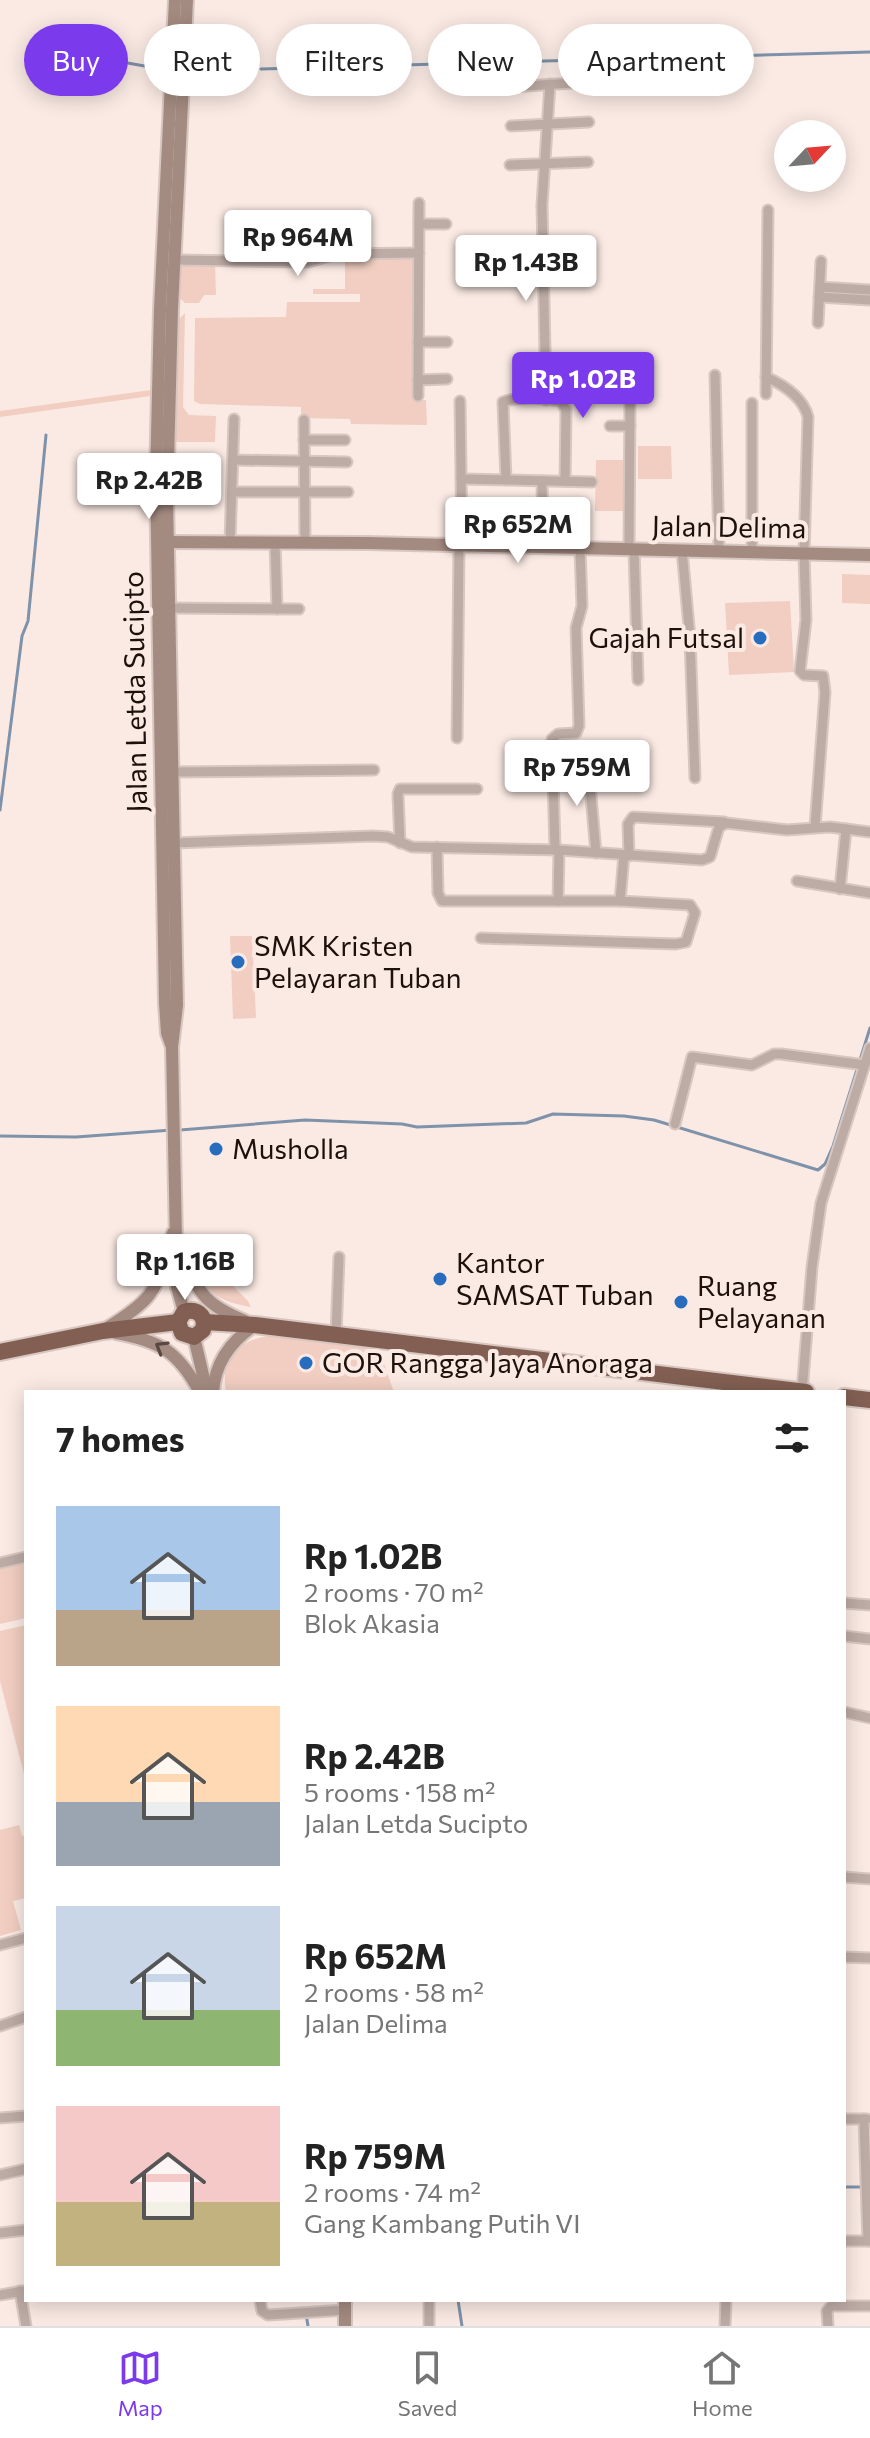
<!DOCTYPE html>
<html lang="en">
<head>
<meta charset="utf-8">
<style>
  body { margin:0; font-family:Commissioner,sans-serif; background:#f6f6f6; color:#222; height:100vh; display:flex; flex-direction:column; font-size:30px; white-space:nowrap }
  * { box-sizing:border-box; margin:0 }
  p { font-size:26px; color:#767676 }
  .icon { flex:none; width:44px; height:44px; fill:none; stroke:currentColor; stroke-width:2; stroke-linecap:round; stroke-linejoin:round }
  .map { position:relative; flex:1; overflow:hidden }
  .side { position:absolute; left:24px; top:1390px; width:822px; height:912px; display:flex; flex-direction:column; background:#fff; border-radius:0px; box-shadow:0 4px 20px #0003 }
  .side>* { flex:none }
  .banner { position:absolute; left:24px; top:24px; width:822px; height:72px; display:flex; gap:16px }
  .needle { width:52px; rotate:64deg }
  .buttons { position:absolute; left:774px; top:120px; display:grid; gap:16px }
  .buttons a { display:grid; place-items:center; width:72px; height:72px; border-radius:50%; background:#fff; box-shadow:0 4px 20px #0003; font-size:40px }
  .price { position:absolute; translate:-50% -68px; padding:0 18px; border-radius:8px; background:#fff; color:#222; font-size:26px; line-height:52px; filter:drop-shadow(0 2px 4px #0008) }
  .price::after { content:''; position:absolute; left:50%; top:48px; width:24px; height:18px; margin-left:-12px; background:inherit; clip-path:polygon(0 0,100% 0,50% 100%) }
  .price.on { background:#7c3aed; color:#fff }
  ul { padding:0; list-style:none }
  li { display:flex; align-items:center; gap:24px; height:200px; padding:0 32px }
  li span { display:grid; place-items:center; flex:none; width:224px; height:160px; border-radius:0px; color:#555 }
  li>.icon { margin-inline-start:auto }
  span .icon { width:96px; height:96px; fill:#fffc; stroke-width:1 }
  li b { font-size:34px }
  h2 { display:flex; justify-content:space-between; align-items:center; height:96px; padding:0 32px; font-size:34px }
  .tag { padding:0 28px; border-radius:36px; background:#fff; box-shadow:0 4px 20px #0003; font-size:28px; line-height:72px }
  .tag.on { background:#7c3aed; color:#fff }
  .dock { display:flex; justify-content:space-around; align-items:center; height:112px; border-top:2px solid #e0e0e0; background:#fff; font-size:22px; color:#767676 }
  .dock a { display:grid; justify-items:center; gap:4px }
  .dock .on { color:#7c3aed }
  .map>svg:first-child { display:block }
  .green { fill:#f1cec1 }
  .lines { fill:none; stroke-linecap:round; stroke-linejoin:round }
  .stream { stroke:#7e92aa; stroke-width:3 }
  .street-casing { stroke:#d8c7c1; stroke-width:13 }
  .secondary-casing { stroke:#d8c7c1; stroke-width:16 }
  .highway-casing { stroke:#d8c7c1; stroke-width:20 }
  .street { stroke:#bdaba5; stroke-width:9 }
  .secondary { stroke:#a48b81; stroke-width:12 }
  .highway { stroke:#825f52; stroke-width:16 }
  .oneway { stroke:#5a4740 }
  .poi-dot { fill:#286cbd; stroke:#fbeae4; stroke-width:3 }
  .labels { text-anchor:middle; stroke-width:8; stroke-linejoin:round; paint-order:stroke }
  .street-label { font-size:28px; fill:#1e100b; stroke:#fbeae4 }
  .poi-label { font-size:28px; fill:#1e100b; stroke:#fbeae4; text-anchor:start }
</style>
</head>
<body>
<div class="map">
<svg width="870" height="2326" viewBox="0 0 870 2326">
  <rect width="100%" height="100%" fill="#fbeae4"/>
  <g class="green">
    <path d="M416,255L415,400H426L427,425L351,424L350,419L301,418V407L200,404L194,401L195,318L286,317L287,302H360V294H313V289H345V256Z"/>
    <path d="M215,262L216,295H204L199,303H185L180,298L181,263Z"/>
    <path d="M185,313L183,407L189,415L216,416L215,442H175L179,319Z"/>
    <path d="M151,390V396L0,417V411Z"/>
    <path d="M638,446H671L672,479H638Z"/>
    <path d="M596,460H625L624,511H595Z"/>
    <path d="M842,574L870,575V604L842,603Z"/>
    <path d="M790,601L794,672L729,675L725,603Z"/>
    <path d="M230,936H252L256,1018L233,1019Z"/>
    <path d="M194,1251L202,1255L248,1301L251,1307C212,1300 202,1290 194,1251Z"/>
    <path d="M278,1335L382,1345V1358L394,1392H226C219,1354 243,1337 278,1335Z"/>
    <path d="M26,1561V1618L0,1624V1568Z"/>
    <path d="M26,1625V1782L0,1681V1631Z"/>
    <path d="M19,1825L22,1835L26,1837V1898L13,1901L21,1930L0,1936V1830Z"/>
  </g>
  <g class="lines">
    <g class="stream">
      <path d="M53,36L122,62L167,70"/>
      <path d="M261,69L870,52"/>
      <path d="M0,810L22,636L28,621L46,435"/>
      <path d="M180,1130L305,1120L402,1124L417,1127L526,1123L553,1114L624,1116L654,1120L818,1170L825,1164L833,1146L870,1028"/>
      <path d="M0,1136L76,1137L172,1130"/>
      <path d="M844,2187H864"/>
      <path d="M458,2300L462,2326"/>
      <path d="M306,2314L308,2326"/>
    </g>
    <defs>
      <g id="street">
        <path d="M511,87L588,82"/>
        <path d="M511,126L589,122"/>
        <path d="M510,165L588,162"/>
        <path d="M419,224H446"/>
        <path d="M175,260L308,262L336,254L419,253"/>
        <path d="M820,287L870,290"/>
        <path d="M819,297L870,300"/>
        <path d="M818,323L821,261"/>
        <path d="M418,342H447"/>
        <path d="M715,375L719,551"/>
        <path d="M766,377C784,385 803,397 808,417L804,553L806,620L800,671L804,675L823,676L825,692L815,827"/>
        <path d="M418,380L447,379"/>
        <path d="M766,394L768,210"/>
        <path d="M418,396L419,203"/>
        <path d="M546,400L542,205L550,84"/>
        <path d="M460,401L462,545"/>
        <path d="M752,403V552"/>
        <path d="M304,420L305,542"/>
        <path d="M610,426H630"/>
        <path d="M304,440H345"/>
        <path d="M233,460L347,462"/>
        <path d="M461,479L592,482"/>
        <path d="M506,480L503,402C518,396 545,398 561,401L566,410L565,481"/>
        <path d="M542,481L543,547"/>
        <path d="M232,492H348"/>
        <path d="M230,542L234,419"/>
        <path d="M275,542L277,609"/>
        <path d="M629,549L630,402"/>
        <path d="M634,549L638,680"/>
        <path d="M682,550L690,638L695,778"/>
        <path d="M168,608L299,609"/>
        <path d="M457,738L459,545"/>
        <path d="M588,762L596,853"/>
        <path d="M172,772L374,770"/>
        <path d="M174,843L373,836L388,837L412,847L559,850L702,860L710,857L719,827L726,823L787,830L830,827L870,832"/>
        <path d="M400,843L398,794L400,789H477"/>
        <path d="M437,847L438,893L442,901H558"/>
        <path d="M555,850L552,739L558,734L576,733L579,726L576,628L582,606L580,548"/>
        <path d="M559,850L558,901H620"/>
        <path d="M629,856L628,824L633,817L724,822"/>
        <path d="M797,881L870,893"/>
        <path d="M840,889L846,829"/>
        <path d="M481,938L676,944L686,942L695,913L690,905L620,901L624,855"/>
        <path d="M675,1124L692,1057L752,1065L774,1054H781L865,1065"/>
        <path d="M336,1335L339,1257"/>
        <path d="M802,1392L812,1267L821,1203L870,1048"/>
        <path d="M0,1563L26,1557"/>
        <path d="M844,1603L870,1605"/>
        <path d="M844,1636L870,1639"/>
        <path d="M844,1712L870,1718"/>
        <path d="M844,1877L870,1879"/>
        <path d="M0,1945L26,1938"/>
        <path d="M844,1957L870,1958"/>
        <path d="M0,2026L26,2017"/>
        <path d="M0,2118L26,2116"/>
        <path d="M844,2119H867"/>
        <path d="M864,2119L868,2241"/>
        <path d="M0,2175L26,2169"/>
        <path d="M0,2233L26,2230"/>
        <path d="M844,2241H870"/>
        <path d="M20,2291L26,2326"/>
        <path d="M0,2295L23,2291"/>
        <path d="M260,2300L262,2311L268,2315L345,2310"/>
        <path d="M429,2300V2326"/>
        <path d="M725,2326L726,2300"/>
        <path d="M828,2326L827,2311L831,2306H870"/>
      </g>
      <g id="secondary">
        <path d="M175,0L160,309L156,478L165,1003L167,1033L172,1047L177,1287L184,1312"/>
        <path d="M161,542L368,543L870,555"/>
        <path d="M172,1047L177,1005L167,499L172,309L187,0"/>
        <path d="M180,1240C197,1286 195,1301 245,1321"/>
        <path d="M107,1328C162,1294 154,1288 173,1233"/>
        <path d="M116,1333C161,1341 178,1352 200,1392"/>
        <path d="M194,1337L207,1392"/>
        <path d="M213,1392C215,1362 231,1341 255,1325"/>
        <path d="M345,2300V2326"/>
      </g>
      <g id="highway">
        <path d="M178,1322L182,1333L194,1337L203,1330L204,1322"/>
        <path d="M178,1322L184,1312C194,1309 202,1312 204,1322"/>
        <path d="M204,1322L255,1325L806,1392"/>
        <path d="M0,1352L103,1331L178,1322"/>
        <path d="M844,1397L870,1400"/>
      </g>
    </defs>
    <use href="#street" class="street-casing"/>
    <use href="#secondary" class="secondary-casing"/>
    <use href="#highway" class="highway-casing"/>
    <use href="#street" class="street"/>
    <use href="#secondary" class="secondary"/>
    <use href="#highway" class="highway"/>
  </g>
  <defs><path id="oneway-chevron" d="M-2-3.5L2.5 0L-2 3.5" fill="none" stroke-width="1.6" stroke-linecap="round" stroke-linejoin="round" transform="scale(2)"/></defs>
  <use class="oneway" href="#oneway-chevron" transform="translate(161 1347) rotate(-149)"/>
  <g class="poi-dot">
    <circle cx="760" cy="638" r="8"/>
    <circle cx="238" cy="962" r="8"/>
    <circle cx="216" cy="1149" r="8"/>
    <circle cx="440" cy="1279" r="8"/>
    <circle cx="681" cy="1302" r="8"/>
    <circle cx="306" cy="1363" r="8"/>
  </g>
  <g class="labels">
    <g class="street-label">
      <text transform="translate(729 527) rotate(1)" y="10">Jalan Delima</text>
      <text transform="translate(135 692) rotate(-91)" y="10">Jalan Letda Sucipto</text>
    </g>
    <g class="poi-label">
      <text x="744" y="648" text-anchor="end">Gajah Futsal</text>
      <text x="254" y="956">SMK Kristen<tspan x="254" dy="32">Pelayaran Tuban</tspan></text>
      <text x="232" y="1159">Musholla</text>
      <text x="456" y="1273">Kantor<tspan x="456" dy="32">SAMSAT Tuban</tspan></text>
      <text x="697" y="1296">Ruang<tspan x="697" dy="32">Pelayanan</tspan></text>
      <text x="322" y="1373">GOR Rangga Jaya Anoraga</text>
    </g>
  </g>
</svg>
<div class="buttons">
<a><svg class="needle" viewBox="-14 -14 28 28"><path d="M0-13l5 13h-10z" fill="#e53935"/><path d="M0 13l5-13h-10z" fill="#767676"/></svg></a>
</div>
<b class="price" style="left:298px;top:278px">Rp 964M</b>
<b class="price" style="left:526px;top:303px">Rp 1.43B</b>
<b class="price on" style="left:583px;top:420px">Rp 1.02B</b>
<b class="price" style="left:149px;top:521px">Rp 2.42B</b>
<b class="price" style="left:518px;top:565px">Rp 652M</b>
<b class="price" style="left:577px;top:808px">Rp 759M</b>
<b class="price" style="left:185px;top:1302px">Rp 1.16B</b>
<div class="banner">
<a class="tag on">Buy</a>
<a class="tag">Rent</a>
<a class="tag">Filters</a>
<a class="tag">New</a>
<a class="tag">Apartment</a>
</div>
<section class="side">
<h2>7 homes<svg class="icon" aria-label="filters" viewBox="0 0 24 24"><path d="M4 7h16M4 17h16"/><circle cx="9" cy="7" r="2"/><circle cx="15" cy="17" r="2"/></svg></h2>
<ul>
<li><span style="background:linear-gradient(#a9c7e8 65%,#b9a48a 0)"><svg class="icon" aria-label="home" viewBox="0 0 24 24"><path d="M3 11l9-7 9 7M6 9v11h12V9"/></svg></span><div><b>Rp 1.02B</b><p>2 rooms · 70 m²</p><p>Blok Akasia</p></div></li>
<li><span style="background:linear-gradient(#ffd9b3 60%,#9aa5b1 0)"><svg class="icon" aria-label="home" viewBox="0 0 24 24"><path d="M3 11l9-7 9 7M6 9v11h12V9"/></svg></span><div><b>Rp 2.42B</b><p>5 rooms · 158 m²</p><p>Jalan Letda Sucipto</p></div></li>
<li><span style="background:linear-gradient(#c9d6e8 65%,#8fb573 0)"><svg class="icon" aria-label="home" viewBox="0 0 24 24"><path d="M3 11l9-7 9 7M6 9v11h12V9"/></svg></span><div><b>Rp 652M</b><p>2 rooms · 58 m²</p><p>Jalan Delima</p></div></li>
<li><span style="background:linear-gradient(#f6c9c9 60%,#c2b280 0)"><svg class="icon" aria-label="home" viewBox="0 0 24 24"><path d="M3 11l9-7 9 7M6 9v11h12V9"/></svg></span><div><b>Rp 759M</b><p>2 rooms · 74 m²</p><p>Gang Kambang Putih VI</p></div></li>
</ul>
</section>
</div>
<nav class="dock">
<a class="on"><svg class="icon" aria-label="map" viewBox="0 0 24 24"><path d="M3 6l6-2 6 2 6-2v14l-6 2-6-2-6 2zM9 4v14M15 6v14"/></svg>Map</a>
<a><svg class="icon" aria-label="saved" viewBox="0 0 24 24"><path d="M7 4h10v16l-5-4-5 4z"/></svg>Saved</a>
<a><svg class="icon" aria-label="home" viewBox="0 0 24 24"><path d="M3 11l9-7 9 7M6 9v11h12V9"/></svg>Home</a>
</nav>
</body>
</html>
